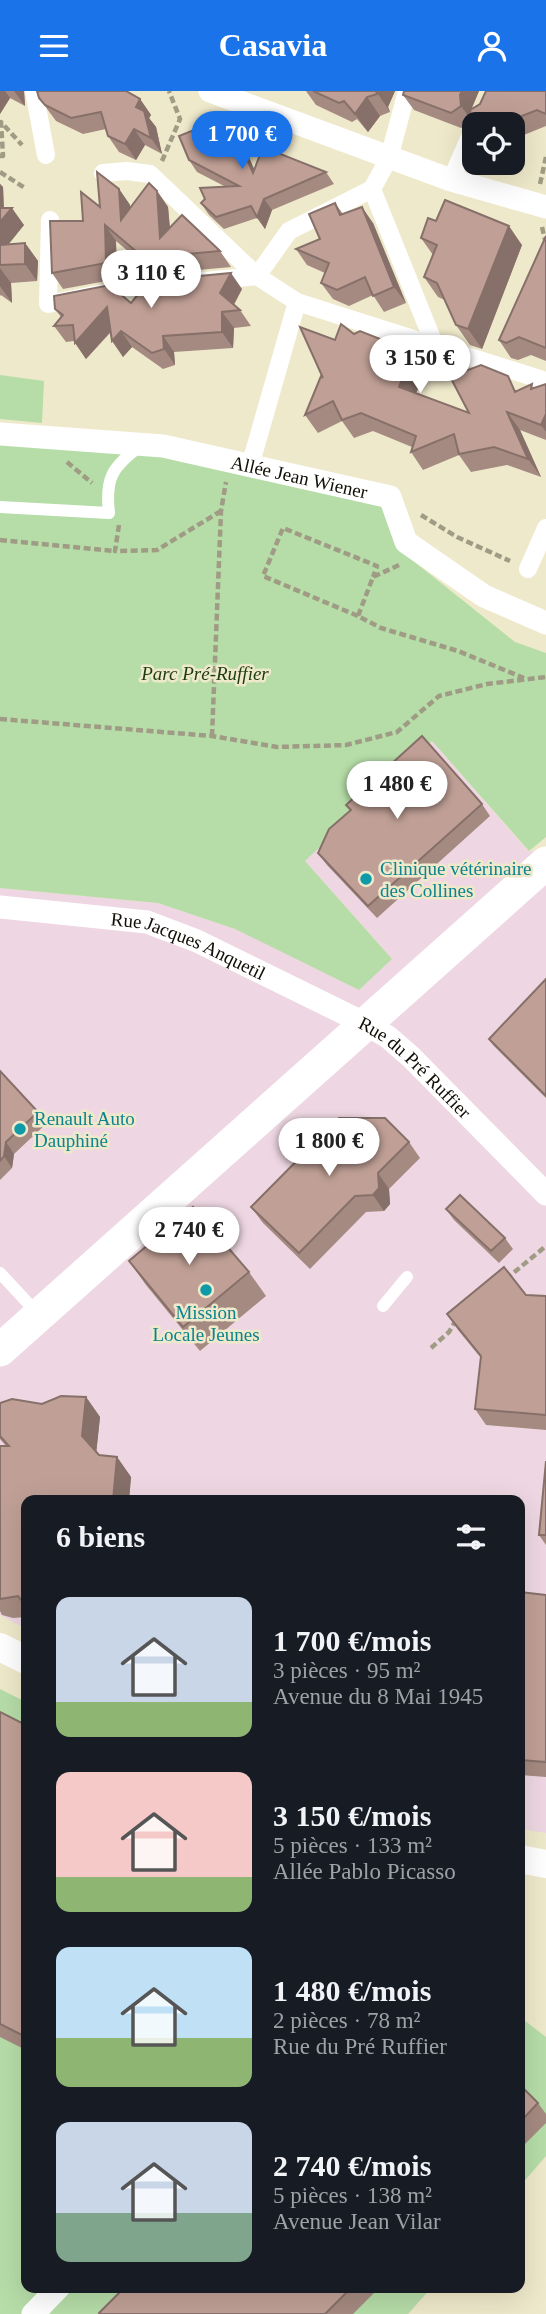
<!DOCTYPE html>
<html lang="fr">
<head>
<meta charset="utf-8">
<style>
  body { margin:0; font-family:Georgia,serif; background:#242831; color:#f1f3f6; height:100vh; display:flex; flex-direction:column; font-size:26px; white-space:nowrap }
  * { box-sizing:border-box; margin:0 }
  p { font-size:23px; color:#9ea1a6 }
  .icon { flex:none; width:38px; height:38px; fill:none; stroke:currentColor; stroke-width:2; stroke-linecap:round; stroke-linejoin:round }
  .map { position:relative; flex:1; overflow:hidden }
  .drawer { position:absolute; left:21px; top:1404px; width:504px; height:798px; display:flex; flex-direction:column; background:#171b24; border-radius:14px; box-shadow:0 7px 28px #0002 }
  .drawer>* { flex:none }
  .fabs { position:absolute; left:462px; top:21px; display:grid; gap:14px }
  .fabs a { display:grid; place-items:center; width:63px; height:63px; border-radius:14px; background:#171b24; box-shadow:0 7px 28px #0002; font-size:35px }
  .price { position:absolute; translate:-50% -60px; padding:0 16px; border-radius:24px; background:#fff; color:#222; font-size:23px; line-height:46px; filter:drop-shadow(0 2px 4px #0008) }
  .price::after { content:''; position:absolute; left:50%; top:42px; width:21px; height:16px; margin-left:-10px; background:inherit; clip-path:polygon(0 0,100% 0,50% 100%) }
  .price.active { background:#1a73e8; color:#fff }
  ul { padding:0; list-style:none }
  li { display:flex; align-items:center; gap:21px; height:175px; padding:0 35px }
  li span { display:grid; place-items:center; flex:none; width:196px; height:140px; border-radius:14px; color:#555 }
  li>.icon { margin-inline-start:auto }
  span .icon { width:84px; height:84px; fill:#fffc; stroke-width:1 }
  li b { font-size:30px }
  h2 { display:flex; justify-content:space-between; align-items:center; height:84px; padding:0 35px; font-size:30px }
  header { display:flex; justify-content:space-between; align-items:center; height:91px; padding:0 35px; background:#1a73e8; color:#fff; font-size:32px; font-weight:600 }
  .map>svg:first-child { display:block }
  .commercial { fill:#eed7e2 }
  .green { fill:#b6dda8 }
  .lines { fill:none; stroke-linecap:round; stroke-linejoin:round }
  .path { stroke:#9f9b84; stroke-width:4.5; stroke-dasharray:7 3.5; stroke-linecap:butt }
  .service { stroke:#fff; stroke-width:12 }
  .pedestrian { stroke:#fff; stroke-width:18 }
  .minor { stroke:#fff; stroke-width:23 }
  .tertiary { stroke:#fff; stroke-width:28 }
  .secondary { stroke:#fff; stroke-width:33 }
  .wall { fill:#a58a81 }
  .shaded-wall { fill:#867069 }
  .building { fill:#c0a096; stroke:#867069; stroke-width:2 }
  .culture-dot { fill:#0f9aa8; stroke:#efe9cb; stroke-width:2.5 }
  .labels { text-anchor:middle; stroke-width:5; stroke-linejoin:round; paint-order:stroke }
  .street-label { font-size:19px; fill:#100e05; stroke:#efe9cb }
  .park-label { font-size:19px; font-style:italic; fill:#1d3b11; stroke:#efe9cb }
  .culture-label { font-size:19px; fill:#0d838f; stroke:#efe9cb; text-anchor:start }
</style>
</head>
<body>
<header><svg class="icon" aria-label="menu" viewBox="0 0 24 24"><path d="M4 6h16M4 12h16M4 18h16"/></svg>Casavia<svg class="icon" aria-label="person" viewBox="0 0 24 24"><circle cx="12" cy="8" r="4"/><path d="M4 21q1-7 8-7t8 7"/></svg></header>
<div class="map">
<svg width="546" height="2223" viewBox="0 0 546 2223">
  <rect width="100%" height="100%" fill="#efe9cb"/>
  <path class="commercial" d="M432,650L528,760L546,761V1742L520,1738V1409H26V1538L0,1524V797L158,812L235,838L392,868L305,770Z"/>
  <g class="green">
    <path d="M0,284L44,290L42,332L0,328Z"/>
    <path d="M0,349L158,361L383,410L397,457L515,551L546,562V746L529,760L432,650L305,770L392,868L359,899L235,838L158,812L0,797Z"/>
    <path d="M0,1598L26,1611V2196H432L408,2223H0Z"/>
    <path d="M520,1926L546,1946V2065L520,2095Z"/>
  </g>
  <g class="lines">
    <g class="path">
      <path d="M0,65H3L1,31L22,54"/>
      <path d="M162,70L180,28L169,0"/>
      <path d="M0,81L25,97"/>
      <path d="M540,93L546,66"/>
      <path d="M542,136L546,153"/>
      <path d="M67,371L92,392"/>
      <path d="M421,424L457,446L510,470"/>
      <path d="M119,434L115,460L157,459L221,420"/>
      <path d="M0,449L115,460"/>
      <path d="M399,474L373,486L358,525L381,537L458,560L524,587"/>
      <path d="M358,525L263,485L283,437L377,475L373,486"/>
      <path d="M0,628L212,645L277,656L346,654L397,641L439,605L487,593L546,586"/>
      <path d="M212,645L221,420L226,391"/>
      <path d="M506,1188L546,1155"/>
      <path d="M431,1257L449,1241L456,1229"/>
    </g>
    <g class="service">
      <path d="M0,416L109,422C105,388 112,376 139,356"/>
      <path d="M0,1182L39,1224"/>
      <path d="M383,1215L407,1186"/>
    </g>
    <g class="pedestrian">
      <path d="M34,0L46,64"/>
      <path d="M103,82L127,80L150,83L257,185L297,211L546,290"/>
      <path d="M451,89L472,41"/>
      <path d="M372,98L435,255"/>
      <path d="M50,129L48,213L129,197L257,185L289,140L372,98L389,67L407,0"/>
      <path d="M250,375L297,211"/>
      <path d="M528,478L546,437"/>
    </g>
    <g class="minor">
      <path d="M210,0L451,89L546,116"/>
      <path id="s1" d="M0,343L163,355L390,406L406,451L484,505L546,532"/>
      <path id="s2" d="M0,816L147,831L197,850L366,933L388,946L411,966L546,1103"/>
      <path d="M33,2223L59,2196"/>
    </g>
    <g class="tertiary">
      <path d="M0,1556L26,1569"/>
      <path d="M520,1768L546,1773"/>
    </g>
    <path class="secondary" d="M0,1259L546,772"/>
  </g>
  <g class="wall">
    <path d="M0,0H24L25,15L10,7L0,23Z"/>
    <path d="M306,0H395L388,16L390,21L380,25L368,41L357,28L352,31L316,14Z"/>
    <path d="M479,0L471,19L546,0V35L514,48L520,60L513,58V33L474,34L472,30L461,37L414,19L403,4Z"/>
    <path d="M39,7L140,8L151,24L149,27L156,36L162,63L145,54L136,69L119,61L108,45L106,38L83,43L56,30Z"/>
    <path d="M208,41L245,58L254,78L326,81L334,93L272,119L265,138L257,127L224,138L209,124L201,112L205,108L226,96L197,81L189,69Z"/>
    <path d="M0,93L3,96L4,117L24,134L8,153L25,152L38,170L37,190L11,192L12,212L1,204L0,205Z"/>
    <path d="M119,98L130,114V116L157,100L168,116L170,137L220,160L231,176L155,183L116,150L117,188L63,198L52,182L83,130L100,116Z"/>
    <path d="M335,112L343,123L373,132L406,212L384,221L373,204L349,215L333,208L321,192L325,182L307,174L296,158L320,148Z"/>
    <path d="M436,130L522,154L482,258L470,254L456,234L445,209L438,206L424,186L433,164L421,147Z"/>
    <path d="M546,145V270L531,264L518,269L511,267L499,249Z"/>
    <path d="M168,188L242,198L234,214L240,219L251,235L234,237L233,257L174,261L175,274L163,278L132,256L123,266L111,241L86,268L74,250L66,251L54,235L61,226L55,218L131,212L173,195Z"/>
    <path d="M354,243L413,261L426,279L416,302L469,322L463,281L518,300L535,297L546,293V349L520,339L541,386L507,374L471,381L459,364L423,379L411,361L412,356L373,340L354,347L342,330L318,342L305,324L323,287Z"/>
    <path d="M482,713L490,725L377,827L327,774L318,762L350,720L346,714Z"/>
    <path d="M546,888V1007L493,954L489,948Z"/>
    <path d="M0,980L38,1021L46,1033L14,1063L12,1077L0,1089Z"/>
    <path d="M409,1051L420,1067L389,1098L390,1113L384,1120L366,1121L310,1178L263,1132L251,1116Z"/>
    <path d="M446,1118L505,1147L513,1158L499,1172L454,1129Z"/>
    <path d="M129,1170L249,1181L266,1205L200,1260L146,1194Z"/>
    <path d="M526,1204L546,1205V1339L486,1334L475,1318L481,1267L458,1239L447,1223Z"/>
    <path d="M86,1306L100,1326L96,1362L99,1364L117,1366L131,1386L129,1409H26V1526L13,1527L2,1524L0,1520V1355H6L0,1348V1312L42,1313Z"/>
    <path d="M546,1370V1454L539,1444Z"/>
    <path d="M520,1501L546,1504V1686L520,1684Z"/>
    <path d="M0,1621L26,1634V1959L0,1946Z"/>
    <path d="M520,1994L538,2012L546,2023V2032L520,2058Z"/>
    <path d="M125,2196H380L353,2223H100Z"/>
  </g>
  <g class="shaded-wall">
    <path d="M0,0H5L10,7L0,23Z"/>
    <path d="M14,0H24L25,15Z"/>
    <path d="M376,0H395L388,16L390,21Z"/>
    <path d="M462,0H479L471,19L472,30L461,15L460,4Z"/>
    <path d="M367,6L380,25L368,41L355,23Z"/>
    <path d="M140,8L151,24L149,27L156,36L162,63L151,47L136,16Z"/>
    <path d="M134,38L145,54L136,69L125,53Z"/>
    <path d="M513,45L514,48L520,60L513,50Z"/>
    <path d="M237,46L245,58L261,93L253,82Z"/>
    <path d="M0,93L3,96L4,125L12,117L24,134L0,164Z"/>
    <path d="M119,98L130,114L133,145L121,129Z"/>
    <path d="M157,100L168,116L172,163L160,147Z"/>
    <path d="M264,108L272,119L265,138L257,126Z"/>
    <path d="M362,116L373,132L406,212L394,196Z"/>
    <path d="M105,134L116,150L117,188L106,172Z"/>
    <path d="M509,135L522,154L482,258L468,238Z"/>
    <path d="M25,152L38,170L37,190L25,173Z"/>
    <path d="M0,177L11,192L12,212L0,195Z"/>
    <path d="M231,182L242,198L231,218L220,202Z"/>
    <path d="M107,216L118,232L86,268L75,252Z"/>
    <path d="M222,221L234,237L233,257L222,241Z"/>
    <path d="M121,240L132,256L123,266L112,250Z"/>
    <path d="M163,245L174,261L175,274L164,258Z"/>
    <path d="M413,261L426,279L411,314L399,296Z"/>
    <path d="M507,321L520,339L541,386L528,368Z"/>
    <path d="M546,323V341L541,334Z"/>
    <path d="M6,1051L14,1063L12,1077L4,1065Z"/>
    <path d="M378,1082L389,1098L390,1113L384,1120L373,1104Z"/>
    <path d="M86,1306L100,1326L96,1364L82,1345Z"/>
    <path d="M117,1366L131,1386L129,1409H113Z"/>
  </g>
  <g class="building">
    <path d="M37,0H126L140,8L136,16L144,20L151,47L134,38L125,53L108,45L101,21L71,27L45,14L39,7Z"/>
    <path d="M313,0H376L377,3L367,6L355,23L344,10L339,12Z"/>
    <path d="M404,0H462L460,4L461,15L451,22L403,4Z"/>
    <path d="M486,0H546V23L537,19L504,32V33H479L472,30L470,19L480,13Z"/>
    <path d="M204,35L207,41L216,38L237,46L253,82L263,56L326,81L264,108L257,126L251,115L216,126L201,112L205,108L200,97L239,95L189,69L179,45Z"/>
    <path d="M97,81L119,98L121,129L149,92L157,100L160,147L182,124L220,160L144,167L105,134L106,172L52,182L50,130H83L81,101L100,116Z"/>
    <path d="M445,109L509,135L468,238L456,234L437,192L424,186L437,154L421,147L428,127L436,130Z"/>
    <path d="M335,112L340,124L362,116L394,196L373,205L365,186L337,199L321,192L329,172L296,158L320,148L309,123Z"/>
    <path d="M0,117H12L0,131Z"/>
    <path d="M546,145V257L519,246L506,252L499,249Z"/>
    <path d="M25,152V173L0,174V154Z"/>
    <path d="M231,182L220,202L240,219L222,221V241L163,245L164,258L152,262L121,240L112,250L107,216L75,252L73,234L54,235L63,224L55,218L54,205L110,194L131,212L140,201L176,194L168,188Z"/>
    <path d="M341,233L354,243L360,240L413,261L399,296L469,322L443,272L463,281L481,274L508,285L515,301L532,293L531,298L546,293V323L541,334L507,321L528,368L494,356L459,363L454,343L411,361L416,345L361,322L342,329L333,310L305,324L321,285L323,287L300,236L335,249Z"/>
    <path d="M422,645L482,713L368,815L318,762L329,738L351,719L346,714Z"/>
    <path d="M546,888V1005L489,948Z"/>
    <path d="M0,980L38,1021L6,1051L4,1065L0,1070Z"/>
    <path d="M339,1027H385L409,1051L378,1082L379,1097L373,1104L355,1105L299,1162L251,1116Z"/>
    <path d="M460,1104L505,1147L491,1160L446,1118Z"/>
    <path d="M193,1116L249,1181L183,1236L129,1170Z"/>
    <path d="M504,1176L526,1204L546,1205V1324L475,1318L481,1265L447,1223Z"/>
    <path d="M61,1305L86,1306L82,1345L99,1364L117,1366L113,1409H26V1506L22,1510L18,1505L0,1508V1355H9L0,1345V1312L12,1308L42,1313Z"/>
    <path d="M546,1370V1444H539Z"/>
    <path d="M520,1501L546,1504V1671L520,1669Z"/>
    <path d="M0,1621L26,1634V1946L0,1933Z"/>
    <path d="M520,1994L538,2012L520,2031Z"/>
    <path d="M125,2196H352L325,2223H100L99,2222Z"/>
  </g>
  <g class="culture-dot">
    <circle cx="366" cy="788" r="7"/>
    <circle cx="20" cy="1038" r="7"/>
    <circle cx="206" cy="1199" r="7"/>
  </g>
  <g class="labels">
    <g class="street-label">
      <text dy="7" stroke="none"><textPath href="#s1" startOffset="303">Allée Jean Wiener</textPath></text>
      <text dy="7" stroke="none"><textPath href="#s2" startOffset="194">Rue Jacques Anquetil</textPath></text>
      <text dy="7" stroke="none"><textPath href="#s2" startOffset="455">Rue du Pré Ruffier</textPath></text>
    </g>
    <g class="park-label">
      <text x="205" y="589">Parc Pré-Ruffier</text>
    </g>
    <g class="culture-label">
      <text x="380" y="784">Clinique vétérinaire<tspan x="380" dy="22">des Collines</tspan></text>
      <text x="34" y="1034">Renault Auto<tspan x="34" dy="22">Dauphiné</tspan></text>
      <text x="206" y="1228" text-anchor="middle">Mission<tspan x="206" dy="22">Locale Jeunes</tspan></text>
    </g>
  </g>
</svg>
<div class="fabs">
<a><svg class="icon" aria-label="locate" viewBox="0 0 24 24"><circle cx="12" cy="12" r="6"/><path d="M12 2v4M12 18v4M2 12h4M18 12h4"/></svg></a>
</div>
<b class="price active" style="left:242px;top:80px">1 700 €</b>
<b class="price" style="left:151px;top:219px">3 110 €</b>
<b class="price" style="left:420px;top:304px">3 150 €</b>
<b class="price" style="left:397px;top:730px">1 480 €</b>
<b class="price" style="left:329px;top:1087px">1 800 €</b>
<b class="price" style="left:189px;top:1176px">2 740 €</b>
<section class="drawer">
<h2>6 biens<svg class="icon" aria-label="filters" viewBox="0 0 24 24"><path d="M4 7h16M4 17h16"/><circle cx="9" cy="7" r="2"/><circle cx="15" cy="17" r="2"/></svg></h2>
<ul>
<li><span style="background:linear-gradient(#c9d6e8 75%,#8fb573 0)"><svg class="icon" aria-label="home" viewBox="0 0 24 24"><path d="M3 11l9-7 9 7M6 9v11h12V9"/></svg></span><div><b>1 700 €/mois</b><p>3 pièces · 95 m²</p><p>Avenue du 8 Mai 1945</p></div></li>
<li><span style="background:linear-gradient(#f6c9c9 75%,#8fb573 0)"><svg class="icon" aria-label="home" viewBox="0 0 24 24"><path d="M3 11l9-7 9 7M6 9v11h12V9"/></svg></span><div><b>3 150 €/mois</b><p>5 pièces · 133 m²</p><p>Allée Pablo Picasso</p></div></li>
<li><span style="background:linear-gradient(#bfe0f5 65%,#8fb573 0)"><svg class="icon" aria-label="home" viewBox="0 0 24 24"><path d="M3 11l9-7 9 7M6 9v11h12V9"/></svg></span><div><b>1 480 €/mois</b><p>2 pièces · 78 m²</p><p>Rue du Pré Ruffier</p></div></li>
<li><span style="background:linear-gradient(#c9d6e8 65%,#7fa58c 0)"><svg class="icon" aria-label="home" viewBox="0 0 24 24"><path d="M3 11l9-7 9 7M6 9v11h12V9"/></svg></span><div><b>2 740 €/mois</b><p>5 pièces · 138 m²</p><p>Avenue Jean Vilar</p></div></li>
</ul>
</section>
</div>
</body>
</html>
